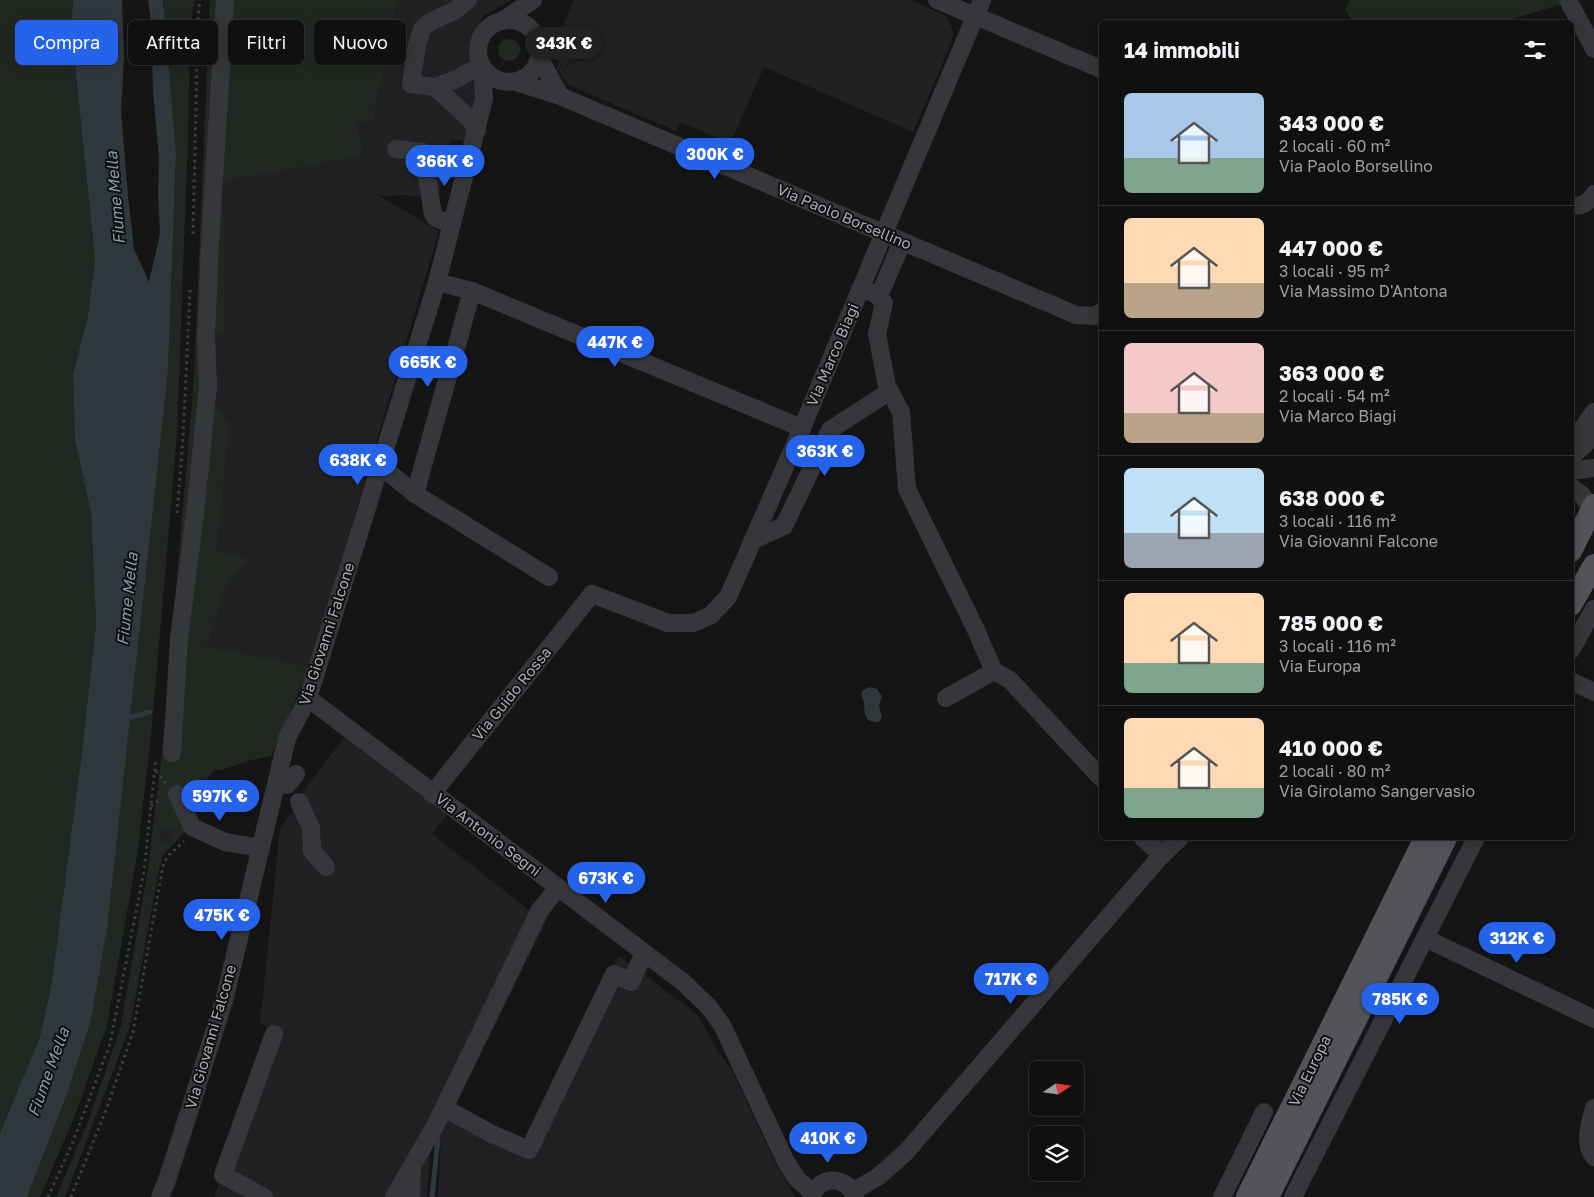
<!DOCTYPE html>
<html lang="it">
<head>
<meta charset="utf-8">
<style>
  body { margin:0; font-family:"Golos Text",sans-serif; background:#191919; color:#f1f3f6; height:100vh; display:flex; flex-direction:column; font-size:19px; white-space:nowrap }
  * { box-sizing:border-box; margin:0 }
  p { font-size:16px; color:#9c9d9f }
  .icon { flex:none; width:28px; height:28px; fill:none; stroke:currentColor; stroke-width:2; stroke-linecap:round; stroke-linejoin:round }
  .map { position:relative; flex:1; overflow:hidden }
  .details { position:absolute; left:1099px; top:20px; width:475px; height:820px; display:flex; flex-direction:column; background:#101010; border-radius:8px; box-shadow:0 2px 12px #0003,0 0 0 1px #303030 }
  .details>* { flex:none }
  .banner { position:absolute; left:15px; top:20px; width:475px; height:45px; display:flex; gap:10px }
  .needle { width:32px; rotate:77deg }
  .tools { position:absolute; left:1029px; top:1061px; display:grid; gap:10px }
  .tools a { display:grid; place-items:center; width:55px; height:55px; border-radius:8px; background:#101010; box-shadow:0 2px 12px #0003,0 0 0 1px #303030; font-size:25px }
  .price { position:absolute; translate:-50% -42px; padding:0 11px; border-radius:18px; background:#2563eb; color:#fff; font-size:16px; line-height:32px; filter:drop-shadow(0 1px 2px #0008) }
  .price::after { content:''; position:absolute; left:50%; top:30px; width:15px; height:11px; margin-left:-8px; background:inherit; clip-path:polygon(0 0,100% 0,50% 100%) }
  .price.current { background:#222; color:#fff }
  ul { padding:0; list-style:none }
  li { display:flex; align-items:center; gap:15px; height:125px; padding:0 25px }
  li+li { border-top:1px solid #303030 }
  li span { display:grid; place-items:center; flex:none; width:140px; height:100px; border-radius:8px; color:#555 }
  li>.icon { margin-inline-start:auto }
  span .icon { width:60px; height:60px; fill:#fffc; stroke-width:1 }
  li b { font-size:21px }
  h2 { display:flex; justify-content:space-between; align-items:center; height:60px; padding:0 25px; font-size:21px }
  .tag { padding:0 18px; border-radius:8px; background:#101010; box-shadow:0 2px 12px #0003,0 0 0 1px #303030; font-size:18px; line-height:45px }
  .tag.current { background:#2563eb; color:#fff }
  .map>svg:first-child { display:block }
  .built { fill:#212123 }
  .green { fill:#212821; fill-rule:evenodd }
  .water { fill:#2f383d }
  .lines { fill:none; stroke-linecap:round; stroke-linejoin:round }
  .stream { stroke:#2f383d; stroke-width:5 }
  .path { stroke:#3c3e41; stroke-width:3; stroke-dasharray:2.5 4; stroke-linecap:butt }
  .minor { stroke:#36373a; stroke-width:18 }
  .major { stroke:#525459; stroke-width:22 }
  .labels { text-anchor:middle; stroke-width:4; stroke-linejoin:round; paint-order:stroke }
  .street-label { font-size:15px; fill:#a8adb4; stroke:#101011 }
  .water-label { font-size:16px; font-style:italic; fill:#839cab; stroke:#101011 }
</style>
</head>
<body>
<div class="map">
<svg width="1594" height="1197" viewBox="0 0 1594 1197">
  <rect width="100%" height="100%" fill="#151516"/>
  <g class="built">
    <path d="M397,0H511L483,16L474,44L471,66L475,96L466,141L451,139L439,194L409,197L408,195L385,196L376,194L439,231L310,666L207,647L227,585L251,560L217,551L230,423L213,401L215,333L224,332L225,228L222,199L223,180L364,156L357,123L374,119Z"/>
    <path d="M574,0H911L944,15L950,22L953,33L951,44L913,132L764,67L730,144L681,122L676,131L571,86L564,80L557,68L556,42Z"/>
    <path d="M346,735L449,812L432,834L529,910L533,905L548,917L450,1117L524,1155L619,955L695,1013L701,1020L716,1048L732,1070L776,1165L795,1197H438L441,1137L435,1134L431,1144L427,1197H214L220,1181L215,1178L267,1027L260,1023L280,828L299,802L303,791Z"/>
    <path d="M162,827L173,829L171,843L160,841Z"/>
  </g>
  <g class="green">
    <path d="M0,0H73L71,27L95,259L88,316L73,374L75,440L91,513L96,624L82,751L52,981L40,1037L0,1133Z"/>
    <path d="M163,0H194L190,30L188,135L177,434L151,737L137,856L107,1025L75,1115L40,1197H27L65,1099L150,524L168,371L176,153Z"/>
    <path d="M210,0H397L374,119L357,124L364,156L223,181L222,199L225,228L224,332L215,333L213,401L230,423L217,551L251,559L227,585L207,647L310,666L271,756L247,761L222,770H214L196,793L189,796L181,793L188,828L164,854L160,865L130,1027L65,1197H56L89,1119L121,1026L148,868L163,742L194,378ZM162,828L173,829L171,843L160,841Z"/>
    <path d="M1350,0H1565L1566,3L1502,22H1353L1345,10Z"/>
    <circle cx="509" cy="50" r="11"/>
  </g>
  <g class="water">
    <path d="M73,0H122L124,58L121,110L128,196L134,249L149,282L160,234L158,196L159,158L153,91L151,22L148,0H163L176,153L168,371L107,928L91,1020L65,1099L27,1197H0V1133L40,1037L52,981L82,751L96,624L91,513L75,440L73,374L88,316L95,259L71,27Z"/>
    <path d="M869,687L877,689L882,696L879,706L882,717L879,722C863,723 865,712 864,703C863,698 861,697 862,691Z"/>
  </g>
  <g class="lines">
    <g class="stream">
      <path d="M124,719L150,712"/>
      <path d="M432,1197L438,1139"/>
    </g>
    <g class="path">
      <path d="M193,234L198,16L200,0"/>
      <path d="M177,513L183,438L190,290"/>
      <path d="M156,771L166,783"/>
      <path d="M151,806L162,798"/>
      <path d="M48,1197L74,1139L110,1044L144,871L156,759"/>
      <path d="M71,1197L106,1110L133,1032L163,866L167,857L184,841"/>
    </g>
    <g class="minor">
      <path d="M468,0L454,11L430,22L422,29L417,45L411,84L435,87L471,120L477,130"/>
      <path d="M937,0L1101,69"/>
      <path d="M1568,0L1594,49"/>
      <circle cx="509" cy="51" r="31"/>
      <path d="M502,21L533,0"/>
      <path d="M539,57L560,96"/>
      <path d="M516,82L560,96L1076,315L1095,316L1101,312"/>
      <path d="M435,87L457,79L481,65"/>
      <path d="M396,149L423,152L433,214L436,218L452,225"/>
      <path d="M1571,205C1581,207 1589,203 1594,194"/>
      <path d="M437,282L472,291L802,428"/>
      <path d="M860,289L876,294L884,303L877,334L887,386L901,412L907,489L976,630L994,671L946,698"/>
      <path d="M879,296L902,242"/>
      <path d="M1571,444L1594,412"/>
      <path d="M1571,457L1594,436"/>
      <path d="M381,466L415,494L549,577"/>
      <path d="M1571,471L1594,468"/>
      <path d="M1571,487L1582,495L1592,510"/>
      <path d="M415,494L472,291"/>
      <path d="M753,540L784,526L830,430L890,391"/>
      <path d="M1571,650L1594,609"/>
      <path d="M994,671L1010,680L1101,778"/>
      <path d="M1571,681L1594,692"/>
      <path d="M308,698L683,982L708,1006L722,1025L786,1162L797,1179L813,1193"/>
      <path d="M172,753L179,639L196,506L208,385L206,337L210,243L225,0"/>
      <path d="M287,785L296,774"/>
      <path d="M177,794L192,827L225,842L261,848"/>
      <path d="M432,794L592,594L668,623H693L710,616L728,597L802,428L982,0"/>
      <path d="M299,802L311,828L312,851L326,867"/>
      <path d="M1143,838L1162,855"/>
      <path d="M1425,938L1594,1019"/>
      <path d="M444,1108L492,1134L529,1150L614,974L631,982L644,953"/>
      <path d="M1594,1108C1590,1123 1583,1143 1594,1157"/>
      <path d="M853,1191L878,1177L906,1152L1160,857L1180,838"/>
      <path d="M160,1197L167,1180L190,1109L225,997L287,738L308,698L437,282L484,99L482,67"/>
      <path d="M264,1197L223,1175L274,1034"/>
      <path d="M394,1197L435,1126L540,910L558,888"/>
      <path d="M411,1197L412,1168"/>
      <path d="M812,1197C819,1174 848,1176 855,1197"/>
      <path d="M1222,1197L1264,1112"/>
      <path d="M1293,1197L1476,838"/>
    </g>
    <g class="major">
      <path d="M1571,551L1594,505"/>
      <path d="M1571,605L1594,565"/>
      <path d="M1247,1197L1425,838"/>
      <path d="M1268,1197L1446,838"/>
    </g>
  </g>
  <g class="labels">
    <g class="street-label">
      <text transform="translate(844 217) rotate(23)" y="5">Via Paolo Borsellino</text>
      <text transform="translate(833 355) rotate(-67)" y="5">Via Marco Biagi</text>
      <text transform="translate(327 634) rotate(-72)" y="5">Via Giovanni Falcone</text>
      <text transform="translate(512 694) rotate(-51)" y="5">Via Guido Rossa</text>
      <text transform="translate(488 835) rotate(37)" y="5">Via Antonio Segni</text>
      <text transform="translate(211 1037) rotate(-74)" y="5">Via Giovanni Falcone</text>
      <text transform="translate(1310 1071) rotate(-64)" y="5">Via Europa</text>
    </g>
    <g class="water-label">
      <text transform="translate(115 198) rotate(-95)" y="6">Fiume Mella</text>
      <text transform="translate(127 599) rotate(-84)" y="6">Fiume Mella</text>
      <text transform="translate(48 1072) rotate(-70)" y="6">Fiume Mella</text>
    </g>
  </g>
</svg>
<div class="tools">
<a><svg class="needle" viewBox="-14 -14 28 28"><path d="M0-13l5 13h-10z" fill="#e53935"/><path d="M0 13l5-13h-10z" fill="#9c9d9f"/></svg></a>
<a><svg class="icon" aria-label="layers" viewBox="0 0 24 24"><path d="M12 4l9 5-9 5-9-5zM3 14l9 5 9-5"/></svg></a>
</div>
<b class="price current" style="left:564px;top:69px">343K €</b>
<b class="price" style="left:715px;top:180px">300K €</b>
<b class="price" style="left:445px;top:187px">366K €</b>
<b class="price" style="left:615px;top:368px">447K €</b>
<b class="price" style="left:428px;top:388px">665K €</b>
<b class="price" style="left:825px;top:477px">363K €</b>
<b class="price" style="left:358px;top:486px">638K €</b>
<b class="price" style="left:220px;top:822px">597K €</b>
<b class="price" style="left:606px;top:904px">673K €</b>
<b class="price" style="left:222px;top:941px">475K €</b>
<b class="price" style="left:1517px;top:964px">312K €</b>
<b class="price" style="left:1011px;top:1005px">717K €</b>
<b class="price" style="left:1400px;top:1025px">785K €</b>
<b class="price" style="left:828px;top:1164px">410K €</b>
<div class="banner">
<a class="tag current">Compra</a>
<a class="tag">Affitta</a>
<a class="tag">Filtri</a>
<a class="tag">Nuovo</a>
</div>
<section class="details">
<h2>14 immobili<svg class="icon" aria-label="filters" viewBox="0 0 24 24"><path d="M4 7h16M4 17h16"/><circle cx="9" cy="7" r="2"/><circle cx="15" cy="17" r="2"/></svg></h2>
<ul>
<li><span style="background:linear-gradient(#a9c7e8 65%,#7fa58c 0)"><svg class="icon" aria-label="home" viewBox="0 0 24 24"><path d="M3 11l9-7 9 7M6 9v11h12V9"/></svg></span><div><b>343 000 €</b><p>2 locali · 60 m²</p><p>Via Paolo Borsellino</p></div></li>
<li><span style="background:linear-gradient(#ffd9b3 65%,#b9a48a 0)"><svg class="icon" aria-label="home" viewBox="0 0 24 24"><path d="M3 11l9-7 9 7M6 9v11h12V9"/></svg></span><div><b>447 000 €</b><p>3 locali · 95 m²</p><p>Via Massimo D'Antona</p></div></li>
<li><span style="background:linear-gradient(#f6c9c9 70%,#b9a48a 0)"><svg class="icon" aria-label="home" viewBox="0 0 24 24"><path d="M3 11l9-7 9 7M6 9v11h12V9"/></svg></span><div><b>363 000 €</b><p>2 locali · 54 m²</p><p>Via Marco Biagi</p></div></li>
<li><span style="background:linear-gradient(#bfe0f5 65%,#9aa5b1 0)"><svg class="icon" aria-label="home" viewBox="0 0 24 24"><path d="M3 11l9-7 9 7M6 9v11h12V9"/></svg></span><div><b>638 000 €</b><p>3 locali · 116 m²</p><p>Via Giovanni Falcone</p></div></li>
<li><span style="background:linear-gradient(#ffd9b3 70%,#7fa58c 0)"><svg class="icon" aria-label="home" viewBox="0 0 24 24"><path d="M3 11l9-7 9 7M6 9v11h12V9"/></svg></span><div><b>785 000 €</b><p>3 locali · 116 m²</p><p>Via Europa</p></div></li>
<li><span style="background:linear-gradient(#ffd9b3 70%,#7fa58c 0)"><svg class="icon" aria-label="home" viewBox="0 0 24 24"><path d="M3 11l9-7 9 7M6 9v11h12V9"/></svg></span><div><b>410 000 €</b><p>2 locali · 80 m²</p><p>Via Girolamo Sangervasio</p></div></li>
</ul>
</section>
</div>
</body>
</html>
